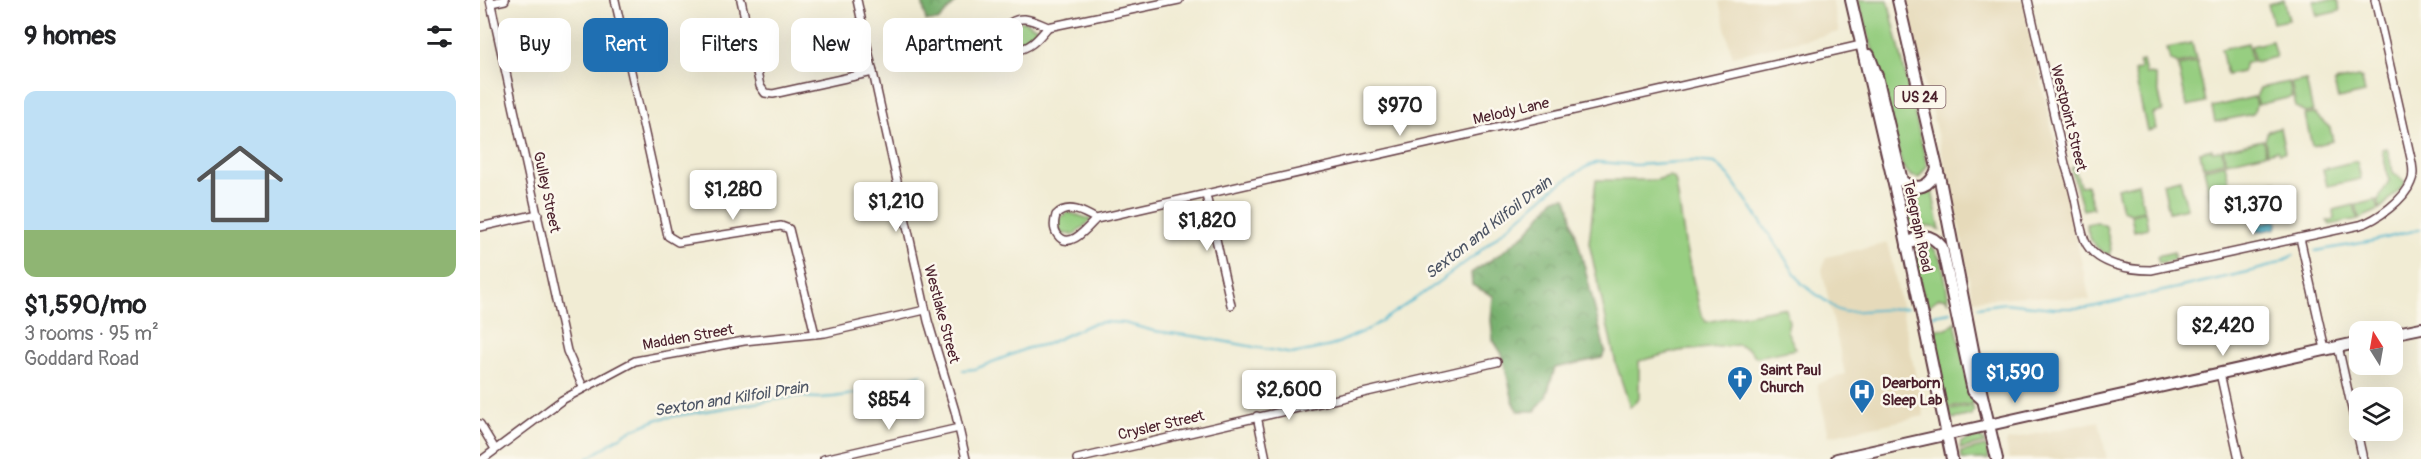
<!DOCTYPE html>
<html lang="en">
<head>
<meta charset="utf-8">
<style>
  body { margin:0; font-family:Pangolin,sans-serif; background:#f2f2f2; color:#202124; height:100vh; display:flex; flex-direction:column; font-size:22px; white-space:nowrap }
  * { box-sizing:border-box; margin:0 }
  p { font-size:20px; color:#757577 }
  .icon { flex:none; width:33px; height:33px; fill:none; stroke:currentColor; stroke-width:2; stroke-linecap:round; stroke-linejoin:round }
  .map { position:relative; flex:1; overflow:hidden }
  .side { display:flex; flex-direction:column; background:#fff; width:480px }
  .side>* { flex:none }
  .guide { position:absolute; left:18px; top:18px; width:570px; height:54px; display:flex; gap:12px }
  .needle { width:39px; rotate:349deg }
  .controls { position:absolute; left:1869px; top:321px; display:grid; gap:12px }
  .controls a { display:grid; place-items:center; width:54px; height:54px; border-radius:12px; background:#fff; box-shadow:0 6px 24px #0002; font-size:30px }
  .price { position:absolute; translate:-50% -51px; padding:0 14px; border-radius:6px; background:#fff; color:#222; font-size:20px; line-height:39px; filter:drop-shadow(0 2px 3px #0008) }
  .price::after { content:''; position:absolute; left:50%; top:36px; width:18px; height:14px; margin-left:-9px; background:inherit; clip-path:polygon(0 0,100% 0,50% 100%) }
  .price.on { background:#1f6fb2; color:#fff }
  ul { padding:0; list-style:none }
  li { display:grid; align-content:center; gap:12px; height:318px; padding:0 24px }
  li+li { border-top:2px solid #e0e0e0 }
  li span { display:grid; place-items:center; height:186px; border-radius:12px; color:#555 }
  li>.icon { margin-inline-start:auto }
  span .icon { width:108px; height:108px; fill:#fffc; stroke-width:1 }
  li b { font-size:26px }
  h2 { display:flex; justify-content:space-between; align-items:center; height:72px; padding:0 24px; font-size:26px }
  .tag { padding:0 21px; border-radius:12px; background:#fff; box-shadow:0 6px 24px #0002; font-size:21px; line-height:54px }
  .tag.on { background:#1f6fb2; color:#fff }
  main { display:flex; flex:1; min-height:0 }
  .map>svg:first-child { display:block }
  .built { fill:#e6daba }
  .green { fill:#97ce81; stroke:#707656; stroke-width:1.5 }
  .forest { fill:url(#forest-crowns); stroke:#62684d; stroke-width:1.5 }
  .water { fill:url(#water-waves); stroke:#4c6a7c; stroke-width:1.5 }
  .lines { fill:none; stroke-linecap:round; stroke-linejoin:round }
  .stream { stroke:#4fb5cd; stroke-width:2 }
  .minor-casing { stroke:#633e44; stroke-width:10 }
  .secondary-casing { stroke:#633e44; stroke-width:14 }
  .primary-casing { stroke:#633e44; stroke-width:14 }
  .minor { stroke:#fff; stroke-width:7 }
  .secondary { stroke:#fff; stroke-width:10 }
  .primary { stroke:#fff; stroke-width:10 }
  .labels { text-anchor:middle; stroke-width:5; stroke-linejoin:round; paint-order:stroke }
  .shield { fill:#fbf7ec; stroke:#7f6065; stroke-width:1.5 }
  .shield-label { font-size:14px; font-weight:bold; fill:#4a1f2b }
  .street-label { font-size:15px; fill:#4a1f2b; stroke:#fbf7ec }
  .poi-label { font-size:15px; font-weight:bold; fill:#4a1f2b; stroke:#fbf7ec; text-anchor:start }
  .water-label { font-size:16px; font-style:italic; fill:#4c5464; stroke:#fbf7ec }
</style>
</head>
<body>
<main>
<section class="side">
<h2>9 homes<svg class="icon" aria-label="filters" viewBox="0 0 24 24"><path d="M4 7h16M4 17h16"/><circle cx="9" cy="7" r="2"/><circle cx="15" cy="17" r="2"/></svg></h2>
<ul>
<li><span style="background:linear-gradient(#bfe0f5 75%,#8fb573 0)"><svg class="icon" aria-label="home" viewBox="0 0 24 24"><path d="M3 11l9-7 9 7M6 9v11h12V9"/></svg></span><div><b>$1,590/mo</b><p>3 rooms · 95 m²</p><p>Goddard Road</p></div></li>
</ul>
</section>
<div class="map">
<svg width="1941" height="459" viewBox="0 0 1941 459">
  <defs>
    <pattern id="forest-crowns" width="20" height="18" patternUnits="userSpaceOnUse" patternTransform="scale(1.5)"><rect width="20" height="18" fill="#79b16f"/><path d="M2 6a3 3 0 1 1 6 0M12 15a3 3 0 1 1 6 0" fill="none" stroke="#658f5b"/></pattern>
    <pattern id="water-waves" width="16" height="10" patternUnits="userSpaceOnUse" patternTransform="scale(1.5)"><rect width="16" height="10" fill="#4fb5cd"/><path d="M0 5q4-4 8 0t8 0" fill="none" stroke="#4493a7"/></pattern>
  </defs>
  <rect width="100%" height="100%" fill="#fbf7ec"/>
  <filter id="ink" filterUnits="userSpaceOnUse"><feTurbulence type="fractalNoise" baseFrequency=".0167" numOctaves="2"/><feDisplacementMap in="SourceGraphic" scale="12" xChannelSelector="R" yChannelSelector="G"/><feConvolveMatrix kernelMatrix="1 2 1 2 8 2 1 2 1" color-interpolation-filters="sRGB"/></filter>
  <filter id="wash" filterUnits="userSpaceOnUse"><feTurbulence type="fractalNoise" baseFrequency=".008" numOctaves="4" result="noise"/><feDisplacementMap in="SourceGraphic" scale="24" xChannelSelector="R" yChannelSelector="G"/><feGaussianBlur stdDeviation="1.35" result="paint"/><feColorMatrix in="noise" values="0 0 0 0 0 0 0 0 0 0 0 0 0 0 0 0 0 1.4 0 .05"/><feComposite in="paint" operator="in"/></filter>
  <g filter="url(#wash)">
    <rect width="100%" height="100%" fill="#f1ecd4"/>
    <g class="built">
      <path d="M1246,0H1352L1359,32L1252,56L1239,2Z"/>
      <path d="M1425,0H1543L1610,300L1544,296L1493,300L1480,230Z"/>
      <path d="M1408,243L1444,416L1349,436L1337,384L1365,374L1342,270L1346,257Z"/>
      <path d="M1619,421L1627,459H1529L1526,443L1528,440Z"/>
    </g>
    <g class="green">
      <path d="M1378,0H1408L1447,166L1439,178L1431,176L1422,166L1400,75Z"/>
      <path d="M1804,0L1809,20L1793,23L1788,4Z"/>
      <path d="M1833,0H1858L1860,11L1837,16Z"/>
      <path d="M544,21L559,29L541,46L531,45L526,34C529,24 534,24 544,21Z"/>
      <path d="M1792,41L1796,57L1774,62L1771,46Z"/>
      <path d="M1712,43L1716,60L1698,64L1690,60L1687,48Z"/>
      <path d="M1768,43L1772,62L1766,63L1762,72L1747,75L1741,49Z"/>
      <path d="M1663,61L1666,74L1675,75L1683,111L1673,114L1676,129L1667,131L1654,71L1660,69L1659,62Z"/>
      <path d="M1717,62L1726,102L1707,106L1698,66Z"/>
      <path d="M1878,77L1882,79L1885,93L1858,99L1854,82Z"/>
      <path d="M1826,80L1833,112L1825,113L1816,107L1811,83Z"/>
      <path d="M1809,82L1812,97L1777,105L1776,97L1780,88Z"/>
      <path d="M1774,97L1776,106L1773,114L1735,122L1732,107Z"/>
      <path d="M1835,114L1850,128L1853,141L1832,146L1825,115Z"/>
      <path d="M1800,128L1805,152L1799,153L1798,150L1787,153L1785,140L1788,131Z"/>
      <path d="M1783,140L1786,153L1746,162L1743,149Z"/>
      <path d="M1907,148L1913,172L1926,183L1900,209L1898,200L1909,181L1902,149Z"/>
      <path d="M1732,149V151L1742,150L1744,162L1723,167L1720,152Z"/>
      <path d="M1877,161L1881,179L1847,186L1843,169Z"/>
      <path d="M1745,164L1754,205L1733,210L1724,169Z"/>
      <path d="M1594,166L1600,186L1607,185L1613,208L1603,210L1591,169Z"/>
      <path d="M1189,176L1194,178L1196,183L1206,249L1220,311L1226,322L1301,308L1306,309L1309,322L1307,331L1316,349L1276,357L1268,349L1258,345L1199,351L1159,361V399L1150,407L1136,364L1109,243L1116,180H1176Z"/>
      <path d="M1700,179L1707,208L1689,212L1683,183Z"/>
      <path d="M1796,181L1803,210L1763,219L1761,211L1778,207L1776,200L1780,199L1777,185Z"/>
      <path d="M1658,183L1664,210L1651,213L1642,210L1637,188Z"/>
      <path d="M1452,190L1460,230C1450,225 1441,225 1430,231L1422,191C1433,196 1440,195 1452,190Z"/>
      <path d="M1896,200L1899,210L1879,219L1876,205Z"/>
      <path d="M1874,205L1878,219L1850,225L1847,221L1854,219L1853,210Z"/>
      <path d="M1665,211L1668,228L1654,231L1651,215Z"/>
      <path d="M587,212L610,219V221L595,234H582L577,224L579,219Z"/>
      <path d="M1617,222L1626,226L1631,249L1629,255C1614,248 1609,240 1606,224Z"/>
      <path d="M1443,243C1465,247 1465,284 1469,302L1466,298H1459L1448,306L1445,304C1442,287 1428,254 1443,243Z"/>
      <path d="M1694,252V260L1679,263L1677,256Z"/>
      <path d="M1452,322L1454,329H1467L1475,322L1493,404L1467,408L1451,331Z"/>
      <path d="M1492,406L1494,410L1491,415L1474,419L1469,415L1468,410Z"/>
      <path d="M1497,437L1502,438L1505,443L1480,449L1481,442Z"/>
      <path d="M1506,446L1509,459H1482L1481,452Z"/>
    </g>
    <g class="forest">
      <path d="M442,0H478L458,21H446Z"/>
      <path d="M1086,197C1091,207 1091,217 1094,228C1106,269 1115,310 1125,351L1122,358L1075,368L1066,397L1055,411H1038L1033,401L1022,354L1013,340L1011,320L1013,296L992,285L991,273L1020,254L1047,232L1075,198Z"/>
    </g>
    <path class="water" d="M1794,220L1798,222L1796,228L1779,232L1774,229L1777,224Z"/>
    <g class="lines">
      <g class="stream">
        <path d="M1835,251L1893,241L1941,229"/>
        <path d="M1498,307L1524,303L1574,308H1607L1768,272L1791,266L1814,255"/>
        <path d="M1453,315L1471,312"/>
        <path d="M483,370L495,369L548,348L567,344L611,324L623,322L644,323L674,331L720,337L812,354L851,346L889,329L939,296L994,256L1075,187L1104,168L1118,162L1156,165L1213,161L1235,163L1249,176L1269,204L1322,284L1358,310L1366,312L1427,308"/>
        <path d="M107,459L149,431L178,419L318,396C360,404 402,385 442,374"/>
      </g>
    </g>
  </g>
  <g filter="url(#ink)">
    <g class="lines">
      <defs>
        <g id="minor">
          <path d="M10,0L87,351L103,387"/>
          <path d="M135,0L188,236L198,242L301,226L309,229L335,334"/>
          <path d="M261,0L280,86L285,93L293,94L393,72"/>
          <path d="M377,0L448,321L475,411L486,459"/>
          <path d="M1548,0L1585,164C1590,179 1594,193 1597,209C1600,220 1601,235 1607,245C1619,265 1650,270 1671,270L1880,225C1897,220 1925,199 1931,182C1934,176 1933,170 1932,163L1895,0"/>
          <path d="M11,3L25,0"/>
          <path d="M568,27C558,39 549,50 534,50L524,38L525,27C539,13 552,20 568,27L699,0"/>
          <path d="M726,195L751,305"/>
          <path d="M616,219C608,227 589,252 577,234C573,228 574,222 576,215C588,203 604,212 616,219L1381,45"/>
          <path d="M0,227L58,214"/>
          <path d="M1820,238L1845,349"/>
          <path d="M1858,346L1883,459"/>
          <path d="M1740,373L1759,459"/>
          <path d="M777,416L786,459"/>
          <path d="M0,424L15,449"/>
          <path d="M3,459L82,400L155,361L264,341L345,333L445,310"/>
          <path d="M344,459L479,428"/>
          <path d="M597,459L1017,362"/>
        </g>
        <g id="secondary">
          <path d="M1912,334L1941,328"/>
          <path d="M1357,459L1880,342"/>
        </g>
        <g id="primary">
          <path d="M1371,0L1419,206L1472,459"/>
          <path d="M1418,0L1461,185L1501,391L1517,459"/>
          <path d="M1389,55L1397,76L1422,181C1438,192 1450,187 1457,169"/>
          <path d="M1427,246C1439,231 1451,234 1462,247L1493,391L1502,399"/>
        </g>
      </defs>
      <use href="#minor" class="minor-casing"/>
      <use href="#secondary" class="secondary-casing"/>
      <use href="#primary" class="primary-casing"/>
      <use href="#minor" class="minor"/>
      <use href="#secondary" class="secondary"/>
      <use href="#primary" class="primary"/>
    </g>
  </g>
  <defs>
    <symbol id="church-pin" viewBox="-11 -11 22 30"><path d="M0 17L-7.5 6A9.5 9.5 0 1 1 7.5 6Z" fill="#1f6fb2" stroke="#fbf7ec"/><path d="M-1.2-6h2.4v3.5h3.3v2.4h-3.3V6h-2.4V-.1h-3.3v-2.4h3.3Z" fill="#fff"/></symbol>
    <symbol id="hospital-pin" viewBox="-11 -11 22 30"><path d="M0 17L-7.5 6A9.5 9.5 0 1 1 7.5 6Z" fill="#1f6fb2" stroke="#fbf7ec"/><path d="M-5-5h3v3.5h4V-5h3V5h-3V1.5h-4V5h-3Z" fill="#fff"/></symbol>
  </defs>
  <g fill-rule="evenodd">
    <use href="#church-pin" x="1245" y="364" width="30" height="40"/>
    <use href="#hospital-pin" x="1367" y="377" width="30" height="40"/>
  </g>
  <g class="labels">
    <rect class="shield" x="1414.5" y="86" width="51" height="22" rx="4.5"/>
    <g class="shield-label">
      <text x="1440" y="102">US 24</text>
    </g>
    <g class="street-label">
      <text transform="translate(1031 111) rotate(-13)" y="5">Melody Lane</text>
      <text transform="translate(1589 118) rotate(76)" y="5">Westpoint Street</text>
      <text transform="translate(67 192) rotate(78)" y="5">Gulley Street</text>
      <text transform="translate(1438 226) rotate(78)" y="5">Telegraph Road</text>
      <text transform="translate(462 314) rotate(75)" y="5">Westlake Street</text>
      <text transform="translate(208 337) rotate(-10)" y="5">Madden Street</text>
      <text transform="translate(681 425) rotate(-13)" y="5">Crysler Street</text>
    </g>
    <g class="poi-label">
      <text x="1280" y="375">Saint Paul<tspan x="1280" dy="17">Church</tspan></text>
      <text x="1402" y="388">Dearborn<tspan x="1402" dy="17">Sleep Lab</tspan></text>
    </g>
    <g class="water-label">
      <text transform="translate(1008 227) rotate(-38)" y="6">Sexton and Kilfoil Drain</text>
      <text transform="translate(251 398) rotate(-9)" y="6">Sexton and Kilfoil Drain</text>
    </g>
  </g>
</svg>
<div class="controls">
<a><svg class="needle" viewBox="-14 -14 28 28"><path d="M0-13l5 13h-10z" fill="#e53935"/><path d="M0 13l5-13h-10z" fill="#757577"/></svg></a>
<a><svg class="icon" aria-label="layers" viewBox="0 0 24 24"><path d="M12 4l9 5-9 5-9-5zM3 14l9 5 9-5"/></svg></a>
</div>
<b class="price" style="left:920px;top:137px">$970</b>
<b class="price" style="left:253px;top:221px">$1,280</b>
<b class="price" style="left:416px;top:233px">$1,210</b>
<b class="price" style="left:1773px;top:236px">$1,370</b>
<b class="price" style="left:727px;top:252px">$1,820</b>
<b class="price" style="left:1743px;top:357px">$2,420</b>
<b class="price on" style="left:1535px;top:404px">$1,590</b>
<b class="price" style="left:809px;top:421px">$2,600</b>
<b class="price" style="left:409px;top:431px">$854</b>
<div class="guide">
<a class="tag">Buy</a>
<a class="tag on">Rent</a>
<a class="tag">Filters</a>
<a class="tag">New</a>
<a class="tag">Apartment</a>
</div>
</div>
</main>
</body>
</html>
